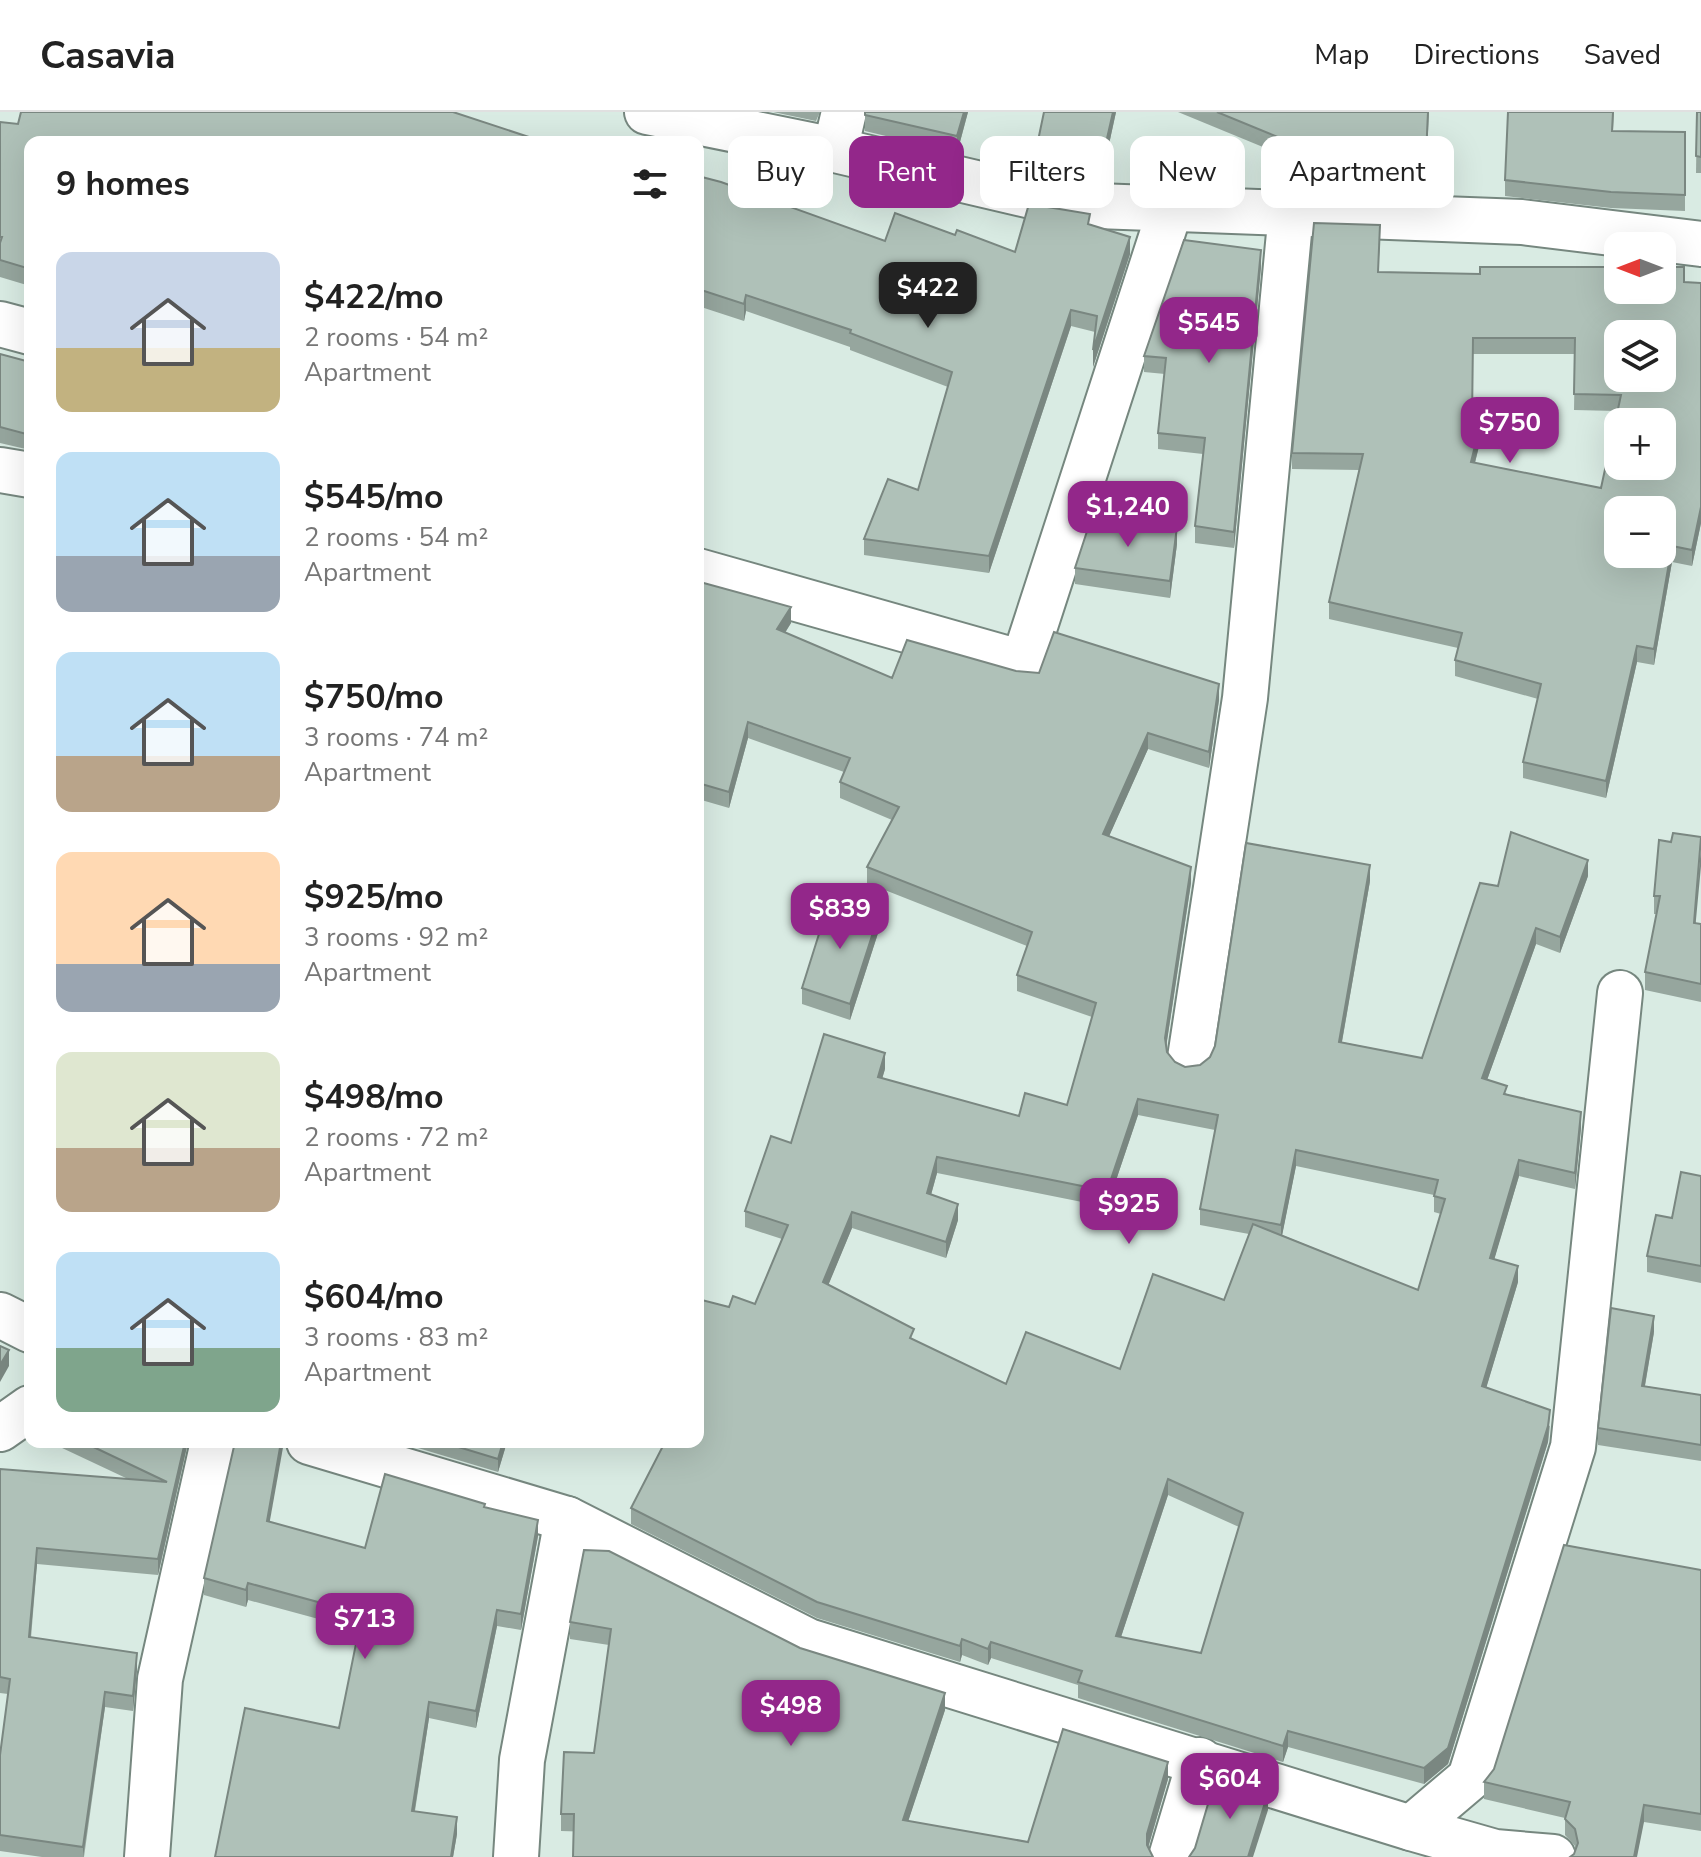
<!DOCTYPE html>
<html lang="en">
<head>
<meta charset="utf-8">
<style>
  body { margin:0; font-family:"Nunito Sans",sans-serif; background:#f2f2f2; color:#222; height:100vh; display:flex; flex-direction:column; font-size:30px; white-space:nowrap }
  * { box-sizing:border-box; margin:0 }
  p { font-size:26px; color:#767676 }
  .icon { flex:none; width:44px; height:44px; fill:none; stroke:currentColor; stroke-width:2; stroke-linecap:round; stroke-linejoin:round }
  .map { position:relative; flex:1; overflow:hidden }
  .drawer { position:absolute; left:24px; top:24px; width:680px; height:1312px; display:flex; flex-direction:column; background:#fff; border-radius:16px; box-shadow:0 8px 32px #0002 }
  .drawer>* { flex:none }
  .top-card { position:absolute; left:728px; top:24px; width:760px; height:72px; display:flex; gap:16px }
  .needle { width:52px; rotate:270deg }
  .controls { position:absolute; left:1604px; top:120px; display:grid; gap:16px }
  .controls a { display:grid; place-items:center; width:72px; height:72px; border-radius:16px; background:#fff; box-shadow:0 8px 32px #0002; font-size:40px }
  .price { position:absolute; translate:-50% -68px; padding:0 18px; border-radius:16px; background:#93278a; color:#fff; font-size:26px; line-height:52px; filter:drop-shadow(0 2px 4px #0008) }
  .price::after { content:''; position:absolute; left:50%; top:48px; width:24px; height:18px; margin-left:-12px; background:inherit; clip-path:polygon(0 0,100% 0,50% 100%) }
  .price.on { background:#222; color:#fff }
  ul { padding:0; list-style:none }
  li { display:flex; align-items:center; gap:24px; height:200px; padding:0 32px }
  li span { display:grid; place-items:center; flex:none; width:224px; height:160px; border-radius:16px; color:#555 }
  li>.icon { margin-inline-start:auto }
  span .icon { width:96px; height:96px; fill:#fffc; stroke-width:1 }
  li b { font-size:34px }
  h2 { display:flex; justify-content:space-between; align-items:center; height:96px; padding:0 32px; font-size:34px }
  .pill { padding:0 28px; border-radius:16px; background:#fff; box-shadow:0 8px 32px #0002; font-size:28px; line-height:72px }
  .pill.on { background:#93278a; color:#fff }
  header { display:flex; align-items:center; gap:48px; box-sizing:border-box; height:112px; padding:0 40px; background:#fff; border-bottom:2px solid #e0e0e0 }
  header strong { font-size:38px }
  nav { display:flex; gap:44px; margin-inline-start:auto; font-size:28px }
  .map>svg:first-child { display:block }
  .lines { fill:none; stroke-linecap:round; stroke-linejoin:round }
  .street-casing { stroke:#76877f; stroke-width:48 }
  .street { stroke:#fff; stroke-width:44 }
  .wall { fill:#96a69e; fill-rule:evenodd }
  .shaded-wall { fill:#7a8781 }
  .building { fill:#afc1b8; stroke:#7a8781; stroke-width:2; fill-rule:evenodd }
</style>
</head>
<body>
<header>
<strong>Casavia</strong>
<nav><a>Map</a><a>Directions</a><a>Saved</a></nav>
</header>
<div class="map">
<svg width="1701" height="1745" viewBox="0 0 1701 1745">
  <rect width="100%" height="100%" fill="#d9ebe3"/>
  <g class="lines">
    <defs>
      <g id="street">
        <path d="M647,0L835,38L1070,93L1522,110L1701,132"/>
        <path d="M835,38L844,0"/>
        <path d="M0,212L30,220"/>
        <path d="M0,358L30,363"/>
        <path d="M698,459L1023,551L1170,98"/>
        <path d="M1190,946L1245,586L1291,100"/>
        <path d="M0,1203L30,1218"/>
        <path d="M0,1317L30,1296"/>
        <path d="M309,1330L567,1407L808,1529L1411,1716L1495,1740L1553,1745"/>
        <path d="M1411,1716L1470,1666L1573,1335L1620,881"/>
        <path d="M147,1745L160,1567L213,1330"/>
        <path d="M516,1745L522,1648L567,1407"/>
        <path d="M1171,1745L1200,1648"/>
      </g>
    </defs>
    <use href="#street" class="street-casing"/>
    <use href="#street" class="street"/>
  </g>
  <g class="wall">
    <path d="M773,0H820L816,9Z"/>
    <path d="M865,0H968L957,41L865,19Z"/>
    <path d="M1116,0L1101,69L1073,68L1035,59V43Z"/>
    <path d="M1178,0H1429L1425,81L1370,79Z"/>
    <path d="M1614,0L1613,19L1685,20V99L1611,96L1505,84V68Z"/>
    <path d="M1697,0H1701V61H1696Z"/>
    <path d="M0,10L18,12L544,30H30V174L0,165Z"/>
    <path d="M698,64L885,129L955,123L1015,140L1090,113L1130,142L1093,255L1095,220L1071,214L989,461L864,443V427L918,378L948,275L850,238V235L746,199L744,209L698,194Z"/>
    <path d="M1380,130L1378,160L1701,171V411L1692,454L1672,450L1654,553L1637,550L1606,686L1523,666V650L1538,587L1455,564V548L1458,536L1329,507V490L1359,358L1292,357V341ZM1473,242H1575L1574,298L1617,299L1601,376L1475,351L1481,326L1472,308Z"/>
    <path d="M1261,155L1234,436L1195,431V414L1203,342L1158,337V321L1165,262L1144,260V244Z"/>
    <path d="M0,242L30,250V338L0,331Z"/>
    <path d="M1177,432L1170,486L1075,472V456Z"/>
    <path d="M698,476L791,511L785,521L892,566L1016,559L1219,588L1209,656L1148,637L1109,724L1191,771L1166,935L1167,940L1175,950L1185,955L1200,953L1210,945L1370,769L1342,930L1422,946L1498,774L1588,764L1560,841L1536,832L1487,968L1507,982L1581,1016L1575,1077L1519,1064L1494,1147L1518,1170L1486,1276L1550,1314L1548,1330L1448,1652L1424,1672L1288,1635L1283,1650L1078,1586V1573L991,1546L988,1553L962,1543L960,1550L817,1506L631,1412V1396L665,1330L729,1195L755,1192L782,1127L745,1115V1099L791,1031L885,957L882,966L1019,1004L1067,993L1092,905L1017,879V863L1027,834L867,771V755L892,708L840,686V670L844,660L748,626L729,696L698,687ZM1138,1003L1215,1018L1200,1097V1113L1249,1122L1224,1188L1120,1257L1006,1272L914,1228L828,1173L852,1116L946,1146L958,1108L931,1083L937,1061L1107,1095ZM1296,1054L1434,1083V1100L1441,1102L1418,1178L1282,1123ZM1168,1383L1239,1415L1201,1541L1121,1525Z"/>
    <path d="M1659,728L1696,811L1701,812V890L1645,878V860L1657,802H1654V784Z"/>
    <path d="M879,818L850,908L802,892V876Z"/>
    <path d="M1701,1064V1171L1647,1160V1144Z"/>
    <path d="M1654,1220L1645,1274L1701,1283V1349L1598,1333V1316Z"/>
    <path d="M60,1330H188L158,1463L37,1452L31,1526L137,1557L133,1599L105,1595L84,1745H42L0,1739V1643L8,1582L0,1581V1357L128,1367L60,1335Z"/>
    <path d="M398,1330H507L498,1360Z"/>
    <path d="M485,1396L538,1424L521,1518L497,1514L476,1616L429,1606L415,1699L457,1722L453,1745L339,1616L359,1518L248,1488L246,1495L204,1483V1466L269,1410L365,1436Z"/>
    <path d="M1701,1458V1719L1644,1710L1574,1742L1575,1734L1565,1723V1706L1484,1687V1670Z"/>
    <path d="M570,1510L800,1536L945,1598L908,1709L1028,1730L1168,1667L1148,1736L561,1719V1702L594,1641L609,1533L570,1527Z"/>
  </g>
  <g class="shaded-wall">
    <path d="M964,0H968L957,41V24Z"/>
    <path d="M1113,0H1116L1101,69V53Z"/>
    <path d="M1130,125V142L1093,255V238Z"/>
    <path d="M1261,138V155L1234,436V420Z"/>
    <path d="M746,183V199L744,209V192Z"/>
    <path d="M1071,198V214L989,461V444Z"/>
    <path d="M1481,310V326L1471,366V350Z"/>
    <path d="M1701,395V411L1692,454V438Z"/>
    <path d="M1177,415V432L1170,486V469Z"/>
    <path d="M1672,434V450L1654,553V537Z"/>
    <path d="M791,495V511L777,533V517Z"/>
    <path d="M1637,534V550L1606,686V669Z"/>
    <path d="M1219,572V588L1209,656V640Z"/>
    <path d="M748,610V626L729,696V680Z"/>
    <path d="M1148,621V637L1103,738V722Z"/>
    <path d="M1701,736V754L1694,829V811Z"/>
    <path d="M1588,748V764L1560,841V825Z"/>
    <path d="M1370,753V769L1339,946V930Z"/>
    <path d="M1191,755V771L1165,942V926Z"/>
    <path d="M879,802V818L850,908V892Z"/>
    <path d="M1536,816V832L1482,982V966Z"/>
    <path d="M885,941V957L878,981V965Z"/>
    <path d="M1138,987V1003L1107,1095V1079Z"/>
    <path d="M1581,1000V1016L1575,1077V1061Z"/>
    <path d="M1296,1038V1054L1281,1129V1113Z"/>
    <path d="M937,1045V1061L927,1097V1081Z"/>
    <path d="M1519,1048V1064L1490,1162V1146Z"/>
    <path d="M958,1092V1108L946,1146V1130Z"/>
    <path d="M852,1100V1116L823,1186V1170Z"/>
    <path d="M1518,1154V1170L1482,1290V1274Z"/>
    <path d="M1654,1204V1220L1642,1290V1274Z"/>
    <path d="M9,1238V1254L0,1270V1253Z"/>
    <path d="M1550,1298L1548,1330L1448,1652L1424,1672V1656Z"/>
    <path d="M185,1330H188L158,1463V1447Z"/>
    <path d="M281,1330H284L267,1425V1409Z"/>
    <path d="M503,1330H507L498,1360V1347Z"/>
    <path d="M1168,1367V1383L1116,1540V1524Z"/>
    <path d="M538,1408V1424L521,1518V1502Z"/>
    <path d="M37,1436V1452L29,1541V1525Z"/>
    <path d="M248,1471V1488L246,1495V1478Z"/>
    <path d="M497,1498V1514L476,1616V1599Z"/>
    <path d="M962,1527V1543L960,1550V1534Z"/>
    <path d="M991,1530V1546L988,1553V1537Z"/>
    <path d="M137,1541V1557L133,1599V1584Z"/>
    <path d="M105,1580V1595L83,1745V1735Z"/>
    <path d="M945,1581V1598L903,1725V1708Z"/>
    <path d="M429,1590V1606L412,1715V1699Z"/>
    <path d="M1288,1619V1635L1283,1650V1634Z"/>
    <path d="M1168,1650V1667L1147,1739V1722Z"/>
    <path d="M1268,1681V1698L1253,1745H1248Z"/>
    <path d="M1644,1693V1710L1637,1745H1634Z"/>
    <path d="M457,1705V1722L453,1745H451Z"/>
  </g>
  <g class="building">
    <path d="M21,0H453L544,30H136L129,28V30H30V157L0,148V131L2,125H0V10L18,12Z"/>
    <path d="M865,0H964L957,24L865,3Z"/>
    <path d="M1044,0H1113L1101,53L1073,52L1035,43Z"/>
    <path d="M1217,0H1428L1425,65L1370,63Z"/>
    <path d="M1508,0H1613L1612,19L1685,20V83L1611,80L1505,68Z"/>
    <path d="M1697,0H1701V45L1696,44Z"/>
    <path d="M698,64L721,70L885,129L895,101L955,123L957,118L1015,140L1029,92L1090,102L1088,112L1130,125L1093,238L1097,204L1071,198L989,444L864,427L888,367L918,378L952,260L850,221L851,218L746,183L744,192L698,177Z"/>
    <path d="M1314,111L1380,113L1378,160L1480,162V155H1618V178H1662V155H1684V170L1701,171V395L1692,438L1672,434L1654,537L1637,534L1606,669L1523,650L1541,572L1455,548L1462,521L1329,490L1363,342L1292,341ZM1618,222H1662V266H1618ZM1473,226H1575L1574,282L1621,283L1601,376L1471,350L1481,310L1472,308ZM1618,310H1662V354H1618ZM1618,398H1662V442H1618Z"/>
    <path d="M1184,128L1261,138L1234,420L1195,414L1205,326L1158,321L1166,246L1144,244Z"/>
    <path d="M0,242L30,250V323L0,315Z"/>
    <path d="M1092,404L1177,415L1170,469L1075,456Z"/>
    <path d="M700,470L791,495L777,517L892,566L907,528L1016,559L1039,561L1054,520L1219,572L1209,640L1148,621L1103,722L1191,755L1165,926L1167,940L1175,950L1185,955L1200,953L1210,945L1215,934L1246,731L1370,753L1339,930L1422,946L1480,771L1498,774L1511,720L1588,748L1560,825L1536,816L1482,966L1507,974L1504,982L1581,1000L1575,1061L1519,1048L1490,1146L1518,1154L1482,1274L1550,1298L1548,1314L1448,1636L1424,1656L1288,1619L1283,1634L1078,1570L1082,1559L991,1530L988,1537L962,1527L960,1534L817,1490L631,1396L665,1330H698V1187L729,1195L733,1184L755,1192L788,1113L745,1099L771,1024L791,1031L824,922L885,941L878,965L1019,1004L1025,981L1067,993L1096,891L1017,863L1032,820L867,755L899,695L840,670L850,646L748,610L729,680L698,671V476ZM1138,987L1218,1003L1200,1097L1281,1113L1296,1038L1438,1068L1434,1084L1445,1087L1418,1178L1253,1112L1224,1188L1153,1162L1120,1257L1026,1220L1006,1272L910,1226L914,1217L823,1170L852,1100L946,1130L958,1092L927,1081L937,1045L1107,1079ZM1168,1367L1243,1401L1201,1541L1116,1524Z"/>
    <path d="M1673,721L1701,725L1694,811L1701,812V872L1645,860L1660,784H1654L1659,728L1671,730Z"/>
    <path d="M830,787L879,802L850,892L802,876Z"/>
    <path d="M1681,1060L1701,1064V1154L1647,1144L1656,1103L1672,1106Z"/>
    <path d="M1611,1196L1654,1204L1642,1274L1701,1283V1333L1598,1316Z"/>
    <path d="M0,1234L9,1238L0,1253Z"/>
    <path d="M83,1330H185L158,1447L37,1436L29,1525L137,1541L133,1584L105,1580L83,1735L0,1723V1643L10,1567L0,1565V1357L167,1370Z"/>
    <path d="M235,1330H281L267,1409L365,1436L385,1362L485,1392L484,1395L538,1408L521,1502L497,1498L476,1599L429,1590L412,1699L457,1705L451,1745H215L245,1596L339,1616L362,1502L248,1471L246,1478L204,1466Z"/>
    <path d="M442,1330H503L498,1347Z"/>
    <path d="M1564,1433L1701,1458V1702L1644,1693L1634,1745H1570L1574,1742L1578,1731L1575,1717L1565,1707L1570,1690L1484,1670L1494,1657Z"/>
    <path d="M584,1438L609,1439L800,1536L945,1581L903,1708L1028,1730L1063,1617L1168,1650L1147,1722V1733L1153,1745H573L574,1702H561L564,1640L594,1641L611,1517L570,1510Z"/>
    <path d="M1216,1665L1268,1681L1248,1745H1189L1195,1736Z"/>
  </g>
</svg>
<div class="controls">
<a><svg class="needle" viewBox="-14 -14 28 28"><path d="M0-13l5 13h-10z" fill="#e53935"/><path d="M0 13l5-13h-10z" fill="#767676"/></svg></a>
<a><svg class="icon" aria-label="layers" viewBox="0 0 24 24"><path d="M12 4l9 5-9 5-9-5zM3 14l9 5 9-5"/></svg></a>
<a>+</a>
<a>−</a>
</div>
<b class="price on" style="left:928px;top:218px">$422</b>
<b class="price" style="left:1209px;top:253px">$545</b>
<b class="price" style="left:1510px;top:353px">$750</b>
<b class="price" style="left:1128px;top:437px">$1,240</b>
<b class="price" style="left:840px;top:839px">$839</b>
<b class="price" style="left:1129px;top:1134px">$925</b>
<b class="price" style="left:365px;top:1549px">$713</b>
<b class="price" style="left:791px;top:1636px">$498</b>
<b class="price" style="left:1230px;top:1709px">$604</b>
<div class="top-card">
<a class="pill">Buy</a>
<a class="pill on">Rent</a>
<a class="pill">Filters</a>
<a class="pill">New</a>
<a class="pill">Apartment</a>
</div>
<section class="drawer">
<h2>9 homes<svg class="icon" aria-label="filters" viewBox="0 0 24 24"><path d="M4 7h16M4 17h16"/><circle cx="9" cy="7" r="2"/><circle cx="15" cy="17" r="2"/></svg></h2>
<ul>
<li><span style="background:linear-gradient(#c9d6e8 60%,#c2b280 0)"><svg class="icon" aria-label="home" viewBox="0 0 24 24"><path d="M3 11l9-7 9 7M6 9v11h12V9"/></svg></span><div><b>$422/mo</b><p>2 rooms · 54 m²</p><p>Apartment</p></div></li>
<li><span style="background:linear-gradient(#bfe0f5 65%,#9aa5b1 0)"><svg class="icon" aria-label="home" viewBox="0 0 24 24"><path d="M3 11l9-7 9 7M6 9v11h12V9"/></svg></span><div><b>$545/mo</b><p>2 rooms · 54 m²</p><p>Apartment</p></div></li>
<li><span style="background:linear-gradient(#bfe0f5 65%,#b9a48a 0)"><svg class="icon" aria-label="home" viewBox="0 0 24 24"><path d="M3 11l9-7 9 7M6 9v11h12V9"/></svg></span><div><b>$750/mo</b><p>3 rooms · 74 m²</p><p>Apartment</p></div></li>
<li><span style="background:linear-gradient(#ffd9b3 70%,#9aa5b1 0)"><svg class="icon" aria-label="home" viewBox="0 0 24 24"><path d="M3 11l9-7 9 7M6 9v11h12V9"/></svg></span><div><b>$925/mo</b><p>3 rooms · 92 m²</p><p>Apartment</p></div></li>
<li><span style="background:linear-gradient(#dfe7d0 60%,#b9a48a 0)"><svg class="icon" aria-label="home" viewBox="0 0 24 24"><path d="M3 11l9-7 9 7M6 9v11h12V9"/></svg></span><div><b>$498/mo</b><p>2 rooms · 72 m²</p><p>Apartment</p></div></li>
<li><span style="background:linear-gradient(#bfe0f5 60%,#7fa58c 0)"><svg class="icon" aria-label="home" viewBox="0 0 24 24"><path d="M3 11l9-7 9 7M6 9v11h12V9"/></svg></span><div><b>$604/mo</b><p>3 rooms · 83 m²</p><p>Apartment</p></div></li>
</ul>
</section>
</div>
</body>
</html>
